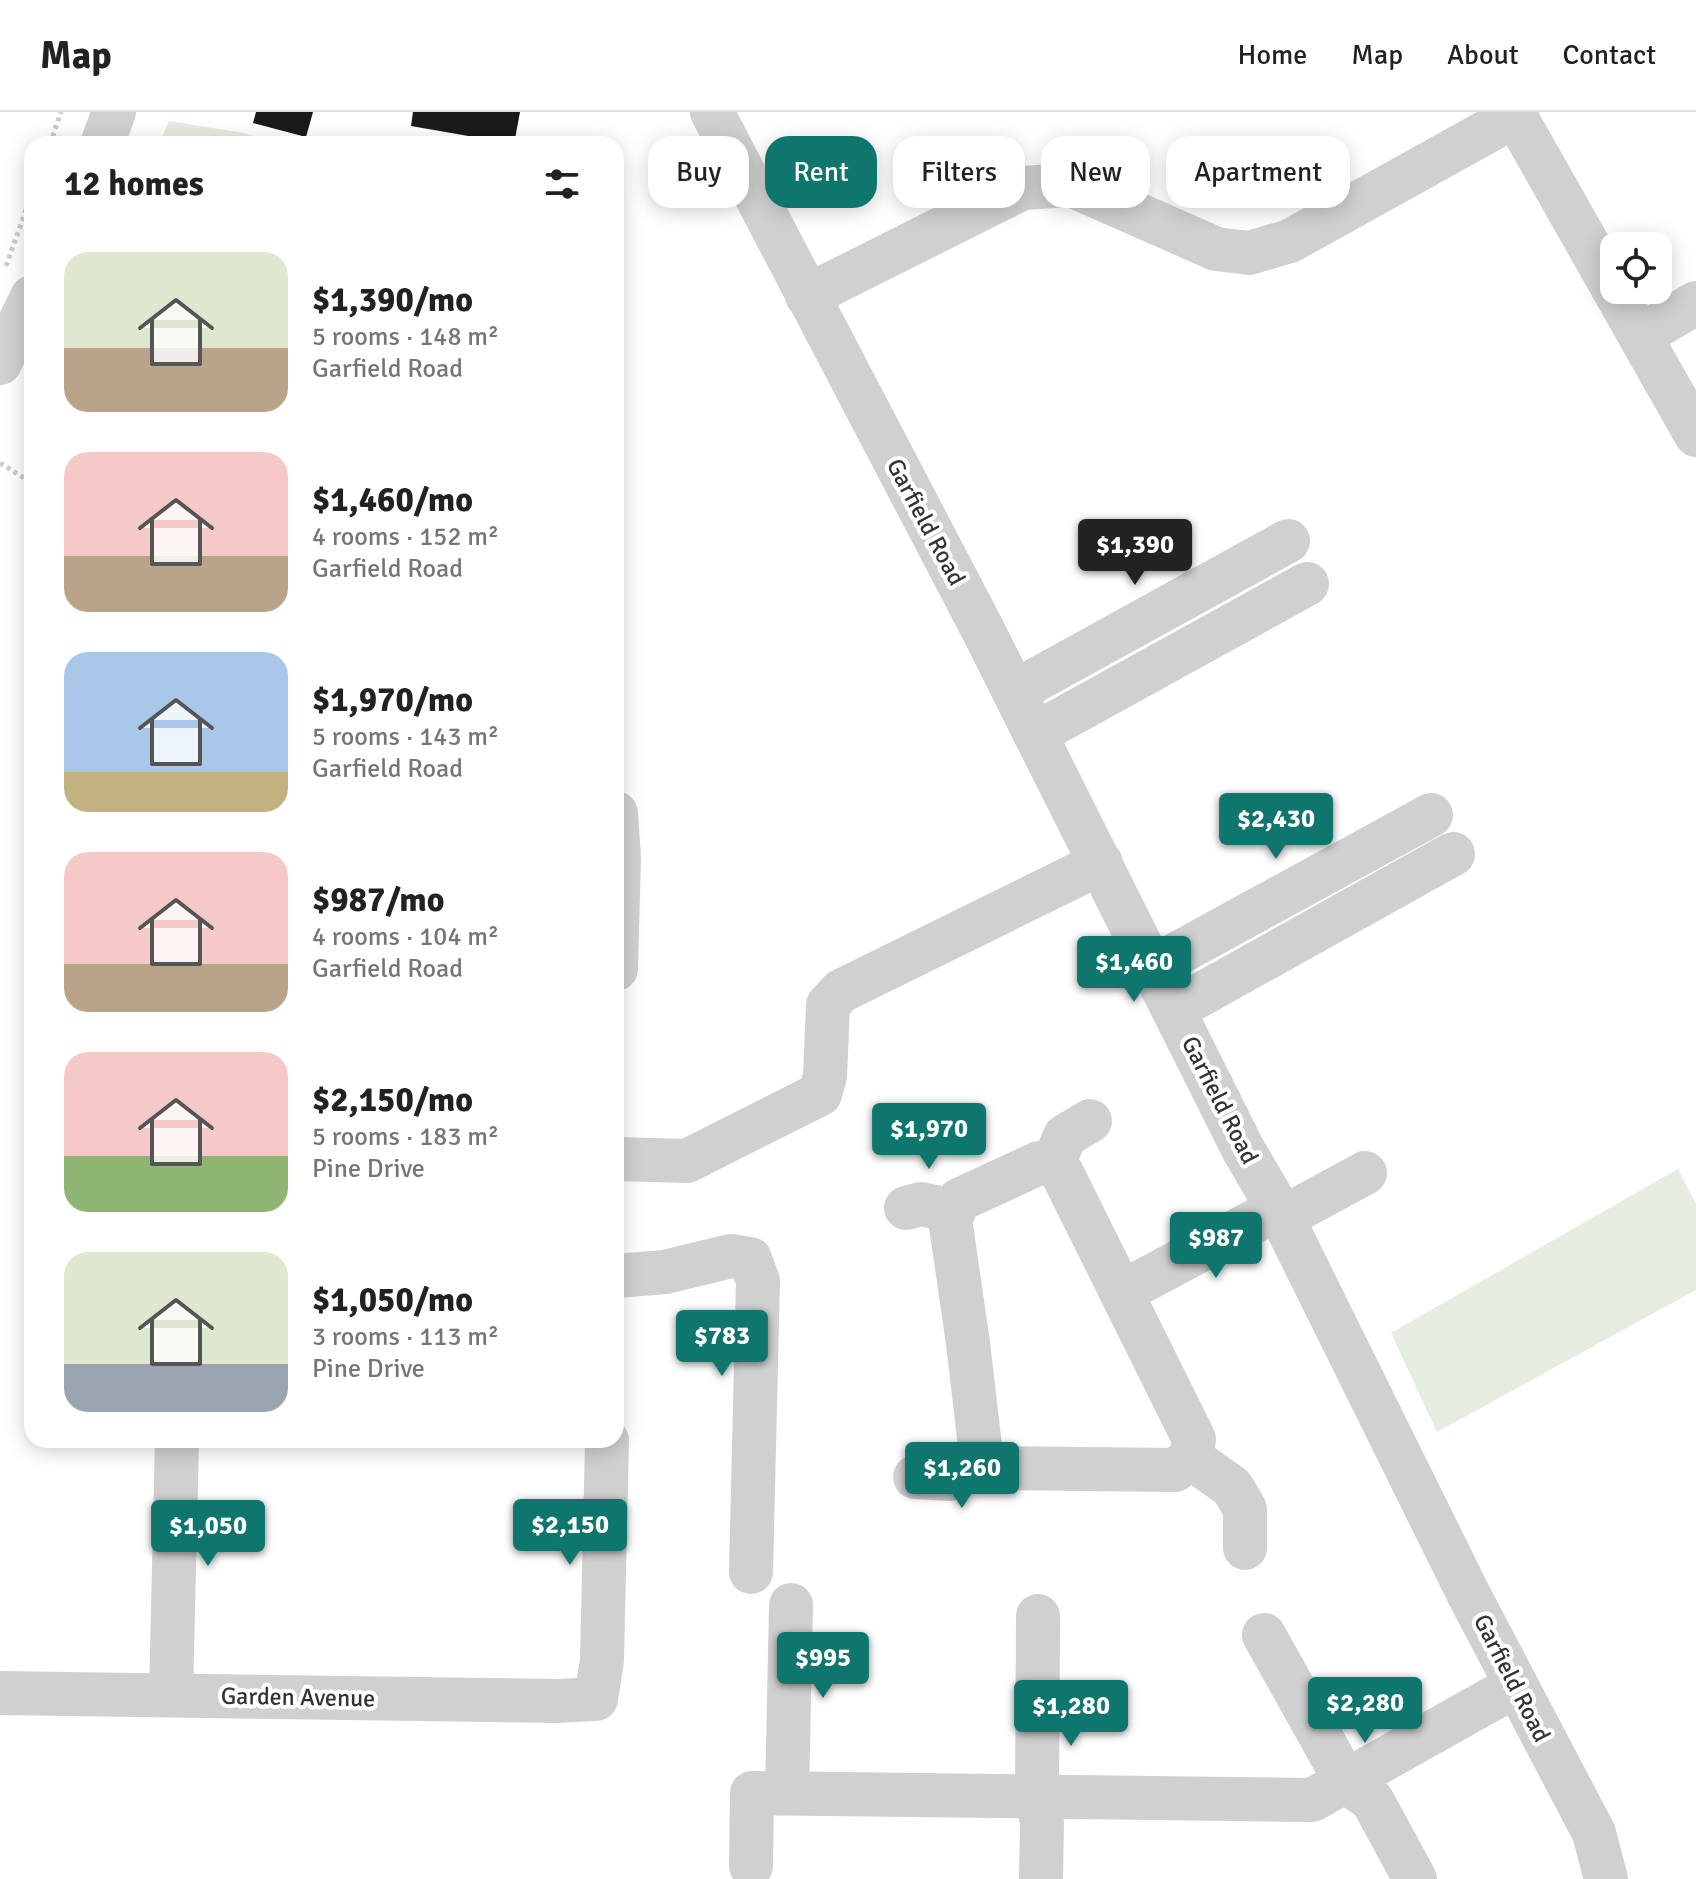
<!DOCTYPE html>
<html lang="en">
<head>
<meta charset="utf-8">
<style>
  body { margin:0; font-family:Signika,sans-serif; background:#f6f6f6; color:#222; height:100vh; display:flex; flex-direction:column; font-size:30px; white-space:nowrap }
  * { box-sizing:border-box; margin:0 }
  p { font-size:26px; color:#767676 }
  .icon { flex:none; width:44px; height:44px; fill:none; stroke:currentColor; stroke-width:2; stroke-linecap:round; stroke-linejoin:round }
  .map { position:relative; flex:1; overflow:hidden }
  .drawer { position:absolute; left:24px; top:24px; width:600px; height:1312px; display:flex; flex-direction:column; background:#fff; border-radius:24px; box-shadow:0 4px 20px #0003 }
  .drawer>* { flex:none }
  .banner { position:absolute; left:648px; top:24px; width:760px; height:72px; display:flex; gap:16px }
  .controls { position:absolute; left:1600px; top:120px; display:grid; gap:16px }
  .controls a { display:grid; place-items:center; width:72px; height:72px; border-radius:16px; background:#fff; box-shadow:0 4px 20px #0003; font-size:40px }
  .price { position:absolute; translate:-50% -68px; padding:0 18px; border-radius:8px; background:#0f766e; color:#fff; font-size:26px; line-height:52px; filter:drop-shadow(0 2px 4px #0008) }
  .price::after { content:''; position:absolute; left:50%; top:48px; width:24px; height:18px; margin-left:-12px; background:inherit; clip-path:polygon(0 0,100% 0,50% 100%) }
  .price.selected { background:#222; color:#fff }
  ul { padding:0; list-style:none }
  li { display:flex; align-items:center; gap:24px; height:200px; padding:0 40px }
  li span { display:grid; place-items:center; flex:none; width:224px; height:160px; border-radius:24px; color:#555 }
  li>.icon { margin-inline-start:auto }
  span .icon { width:96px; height:96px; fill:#fffc; stroke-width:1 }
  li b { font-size:34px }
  h2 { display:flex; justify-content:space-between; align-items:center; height:96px; padding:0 40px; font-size:34px }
  .tag { padding:0 28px; border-radius:24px; background:#fff; box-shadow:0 4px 20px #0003; font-size:28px; line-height:72px }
  .tag.selected { background:#0f766e; color:#fff }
  header { display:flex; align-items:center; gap:48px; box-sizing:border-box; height:112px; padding:0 40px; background:#fff; border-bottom:2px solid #e0e0e0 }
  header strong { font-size:38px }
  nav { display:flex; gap:44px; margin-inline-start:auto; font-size:28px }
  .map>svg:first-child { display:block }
  .green { fill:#e6ecdf }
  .building { fill:#1a1a1a }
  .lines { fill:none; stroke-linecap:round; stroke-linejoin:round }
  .path { stroke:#cdcdcd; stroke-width:5; stroke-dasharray:4 4; stroke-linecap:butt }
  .minor { stroke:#d0d0d0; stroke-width:44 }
  .labels { text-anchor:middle; stroke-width:8; stroke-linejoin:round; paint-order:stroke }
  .street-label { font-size:24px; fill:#333; stroke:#fff }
</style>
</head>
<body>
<header>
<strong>Map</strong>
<nav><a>Home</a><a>Map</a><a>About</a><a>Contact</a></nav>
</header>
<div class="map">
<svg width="1696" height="1767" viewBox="0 0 1696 1767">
  <rect width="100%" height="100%" fill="#fff"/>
  <g class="green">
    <path d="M169,9L244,21L279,32H159Z"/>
    <path d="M1678,1057L1696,1092V1178L1437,1320L1391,1221Z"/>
  </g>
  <g class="building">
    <path d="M256,0H313L306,25L253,11Z"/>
    <path d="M413,0H520L514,32L411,14Z"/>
  </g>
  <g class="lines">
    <g class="path">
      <path d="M50,32L61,0"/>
      <path d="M6,154L32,81"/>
      <path d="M0,351L32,371"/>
    </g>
    <g class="minor">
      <path d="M712,0L983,518L1243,1037L1278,1097L1469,1483L1594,1721L1606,1767"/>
      <path d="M1513,0L1696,323"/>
      <path d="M102,32L114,0"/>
      <path d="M807,184L1023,76L1071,73L1216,137L1249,141L1290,129L1515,4"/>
      <path d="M1640,224L1696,191"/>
      <path d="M0,251L32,185"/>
      <path d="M1014,580L1288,429"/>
      <path d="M1035,622L1307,472"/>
      <path d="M616,701L619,746L616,857"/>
      <path d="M1153,855L1431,703"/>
      <path d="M1175,897L1453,742"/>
      <path d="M616,1047L687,1049L820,982L825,964L828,893L841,879L1101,751"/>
      <path d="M1039,1051L1053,1052L1062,1061L1194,1327L1191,1346L1175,1358L1001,1356L981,1343L968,1231L950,1107L959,1088Z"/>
      <path d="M1053,1052L1065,1024L1090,1009"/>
      <path d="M906,1096L921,1092L954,1099"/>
      <path d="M1282,1106L1365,1061"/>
      <path d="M616,1164L665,1160L731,1144L750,1147L758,1169L751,1460"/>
      <path d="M1122,1180L1278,1097"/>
      <path d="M1191,1346L1232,1375L1245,1397V1436"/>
      <path d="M915,1365L950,1367L981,1343"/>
      <path d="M1038,1504L1037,1683L1042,1711L1041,1767"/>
      <path d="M1264,1523L1346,1670L1372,1688L1415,1767"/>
      <path d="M0,1581L556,1589L596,1587L602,1548L607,1328"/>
      <path d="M171,1583L177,1328"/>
      <path d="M787,1681L791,1493"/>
      <path d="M751,1754L752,1681L1312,1688L1515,1574"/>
    </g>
  </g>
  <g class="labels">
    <g class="street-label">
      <text transform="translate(926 410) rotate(62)" y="8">Garfield Road</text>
      <text transform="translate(1220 988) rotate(63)" y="8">Garfield Road</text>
      <text transform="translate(1512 1566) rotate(63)" y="8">Garfield Road</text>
      <text transform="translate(298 1585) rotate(1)" y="8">Garden Avenue</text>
    </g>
  </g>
</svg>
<div class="controls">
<a><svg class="icon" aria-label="locate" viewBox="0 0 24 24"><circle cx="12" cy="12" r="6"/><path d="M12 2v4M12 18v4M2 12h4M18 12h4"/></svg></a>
</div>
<b class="price selected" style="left:1135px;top:475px">$1,390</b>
<b class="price" style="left:1276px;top:749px">$2,430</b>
<b class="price" style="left:1134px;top:892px">$1,460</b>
<b class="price" style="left:929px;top:1059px">$1,970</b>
<b class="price" style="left:1216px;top:1168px">$987</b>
<b class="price" style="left:722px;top:1266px">$783</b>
<b class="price" style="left:962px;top:1398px">$1,260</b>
<b class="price" style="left:570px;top:1455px">$2,150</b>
<b class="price" style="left:208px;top:1456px">$1,050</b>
<b class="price" style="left:823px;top:1588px">$995</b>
<b class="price" style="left:1365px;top:1633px">$2,280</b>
<b class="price" style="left:1071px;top:1636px">$1,280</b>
<div class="banner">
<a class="tag">Buy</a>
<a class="tag selected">Rent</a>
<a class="tag">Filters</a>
<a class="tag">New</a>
<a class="tag">Apartment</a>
</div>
<section class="drawer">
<h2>12 homes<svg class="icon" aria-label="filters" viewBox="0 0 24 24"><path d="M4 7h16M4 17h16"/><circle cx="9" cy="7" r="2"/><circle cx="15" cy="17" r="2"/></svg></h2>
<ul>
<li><span style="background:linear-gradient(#dfe7d0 60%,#b9a48a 0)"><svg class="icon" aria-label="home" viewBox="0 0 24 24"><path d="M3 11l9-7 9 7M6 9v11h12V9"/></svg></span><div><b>$1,390/mo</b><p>5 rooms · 148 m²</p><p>Garfield Road</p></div></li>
<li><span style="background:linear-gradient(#f6c9c9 65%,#b9a48a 0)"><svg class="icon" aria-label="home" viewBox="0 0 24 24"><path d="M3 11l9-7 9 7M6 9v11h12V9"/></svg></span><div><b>$1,460/mo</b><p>4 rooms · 152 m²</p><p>Garfield Road</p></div></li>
<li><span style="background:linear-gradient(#a9c7e8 75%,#c2b280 0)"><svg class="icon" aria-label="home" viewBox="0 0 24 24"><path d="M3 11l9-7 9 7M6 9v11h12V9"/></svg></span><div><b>$1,970/mo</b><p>5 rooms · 143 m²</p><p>Garfield Road</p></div></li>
<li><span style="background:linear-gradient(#f6c9c9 70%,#b9a48a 0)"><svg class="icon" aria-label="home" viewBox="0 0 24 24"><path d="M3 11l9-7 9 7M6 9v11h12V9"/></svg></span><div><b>$987/mo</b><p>4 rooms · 104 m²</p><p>Garfield Road</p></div></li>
<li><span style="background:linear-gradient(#f6c9c9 65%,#8fb573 0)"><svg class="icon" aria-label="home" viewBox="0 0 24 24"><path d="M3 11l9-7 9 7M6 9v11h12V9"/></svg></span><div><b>$2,150/mo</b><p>5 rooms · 183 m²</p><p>Pine Drive</p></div></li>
<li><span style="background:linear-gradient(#dfe7d0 70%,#9aa5b1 0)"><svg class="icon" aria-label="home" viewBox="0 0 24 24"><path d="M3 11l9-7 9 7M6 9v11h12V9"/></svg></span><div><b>$1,050/mo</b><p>3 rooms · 113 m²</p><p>Pine Drive</p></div></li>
</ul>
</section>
</div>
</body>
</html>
